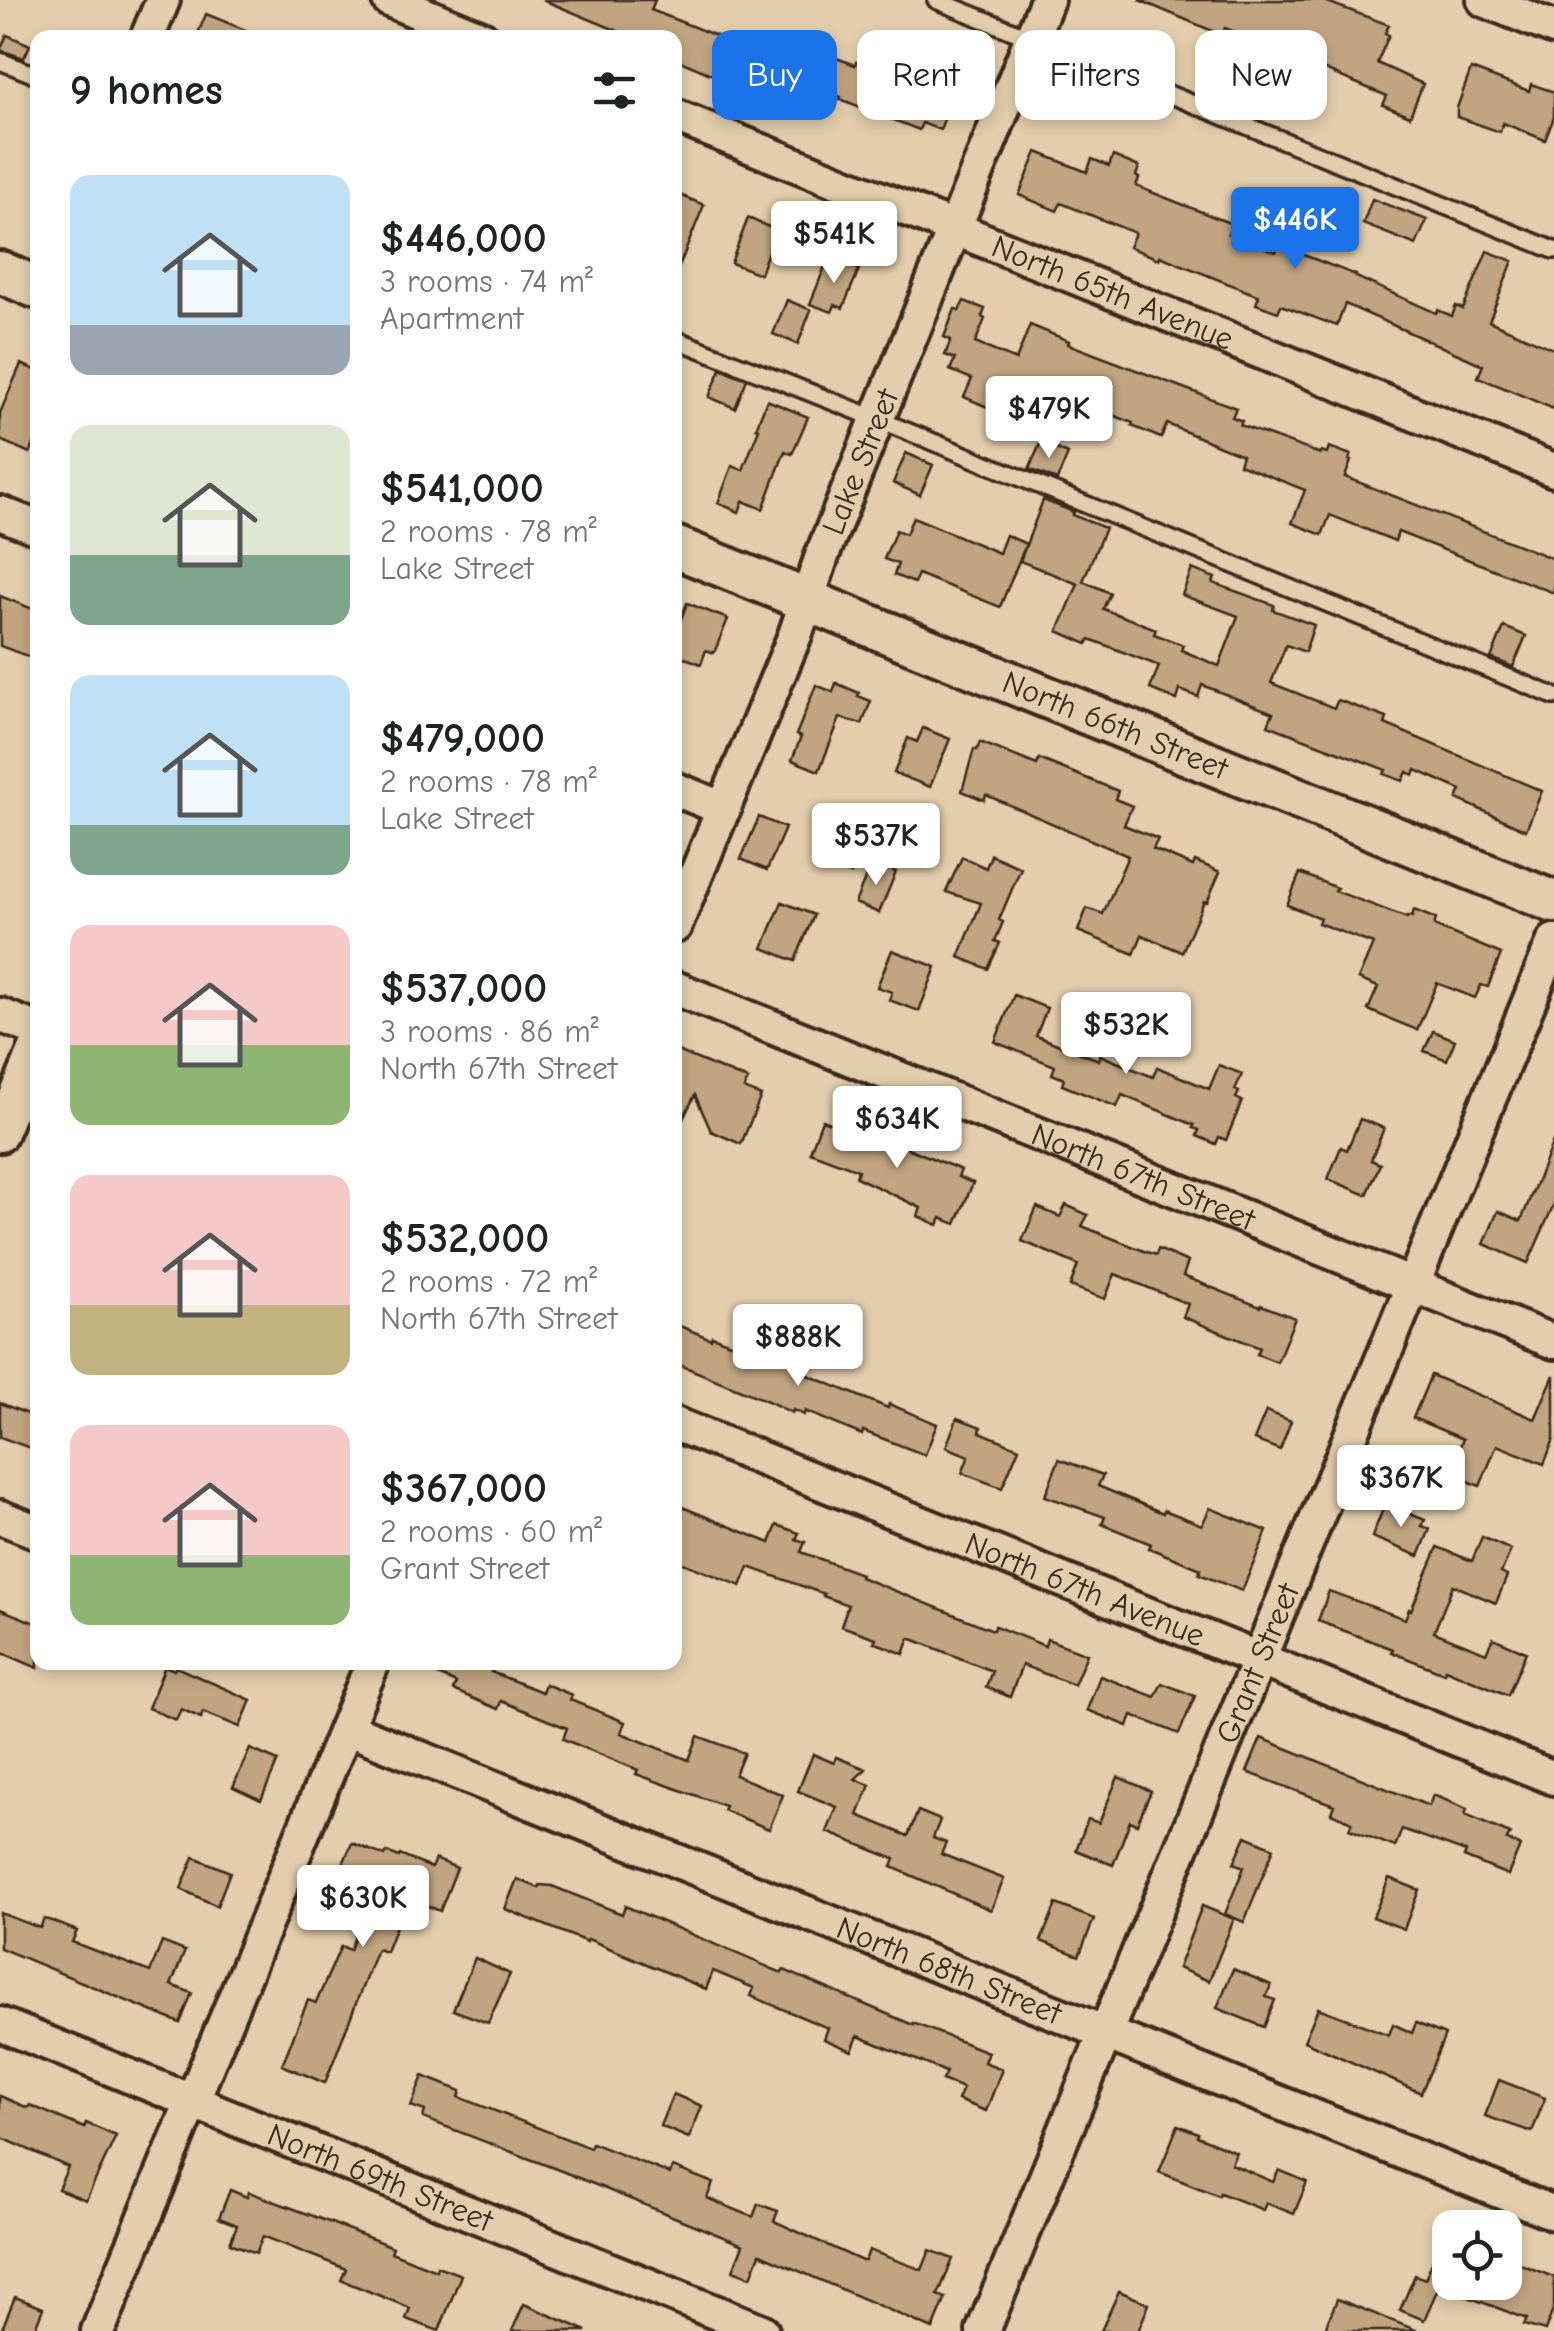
<!DOCTYPE html>
<html lang="en">
<head>
<meta charset="utf-8">
<style>
  body { margin:0; font-family:"Comic Neue",sans-serif; background:#f2f2f2; color:#202124; height:100vh; display:flex; flex-direction:column; font-size:38px; white-space:nowrap }
  * { box-sizing:border-box; margin:0 }
  p { font-size:32px; color:#757577 }
  .icon { flex:none; width:55px; height:55px; fill:none; stroke:currentColor; stroke-width:2; stroke-linecap:round; stroke-linejoin:round }
  .map { position:relative; flex:1; overflow:hidden }
  .side { position:absolute; left:30px; top:30px; width:652px; height:1640px; display:flex; flex-direction:column; background:#fff; border-radius:20px; box-shadow:0 5px 15px #0003 }
  .side>* { flex:none }
  .hud { position:absolute; left:712px; top:30px; width:690px; height:90px; display:flex; gap:20px }
  .buttons { position:absolute; left:1432px; top:2210px; display:grid; gap:20px }
  .buttons a { display:grid; place-items:center; width:90px; height:90px; border-radius:20px; background:#fff; box-shadow:0 5px 15px #0003; font-size:50px }
  .price { position:absolute; translate:-50% -85px; padding:0 22px; border-radius:10px; background:#fff; color:#222; font-size:32px; line-height:65px; filter:drop-shadow(0 2px 5px #0008) }
  .price::after { content:''; position:absolute; left:50%; top:60px; width:30px; height:22px; margin-left:-15px; background:inherit; clip-path:polygon(0 0,100% 0,50% 100%) }
  .price.selected { background:#1a73e8; color:#fff }
  ul { padding:0; list-style:none }
  li { display:flex; align-items:center; gap:30px; height:250px; padding:0 40px }
  li span { display:grid; place-items:center; flex:none; width:280px; height:200px; border-radius:20px; color:#555 }
  li>.icon { margin-inline-start:auto }
  span .icon { width:120px; height:120px; fill:#fffc; stroke-width:1 }
  li b { font-size:42px }
  h2 { display:flex; justify-content:space-between; align-items:center; height:120px; padding:0 40px; font-size:42px }
  .pill { padding:0 35px; border-radius:20px; background:#fff; box-shadow:0 5px 15px #0003; font-size:35px; line-height:90px }
  .pill.selected { background:#1a73e8; color:#fff }
  .map>svg:first-child { display:block }
  .building { fill:#c2a580; stroke:#3b2a1e; stroke-width:2.5 }
  .lines { fill:none; stroke-linecap:round; stroke-linejoin:round }
  .service-casing { stroke:#3b2a1e; stroke-width:22 }
  .minor-casing { stroke:#3b2a1e; stroke-width:40 }
  .tertiary-casing { stroke:#3b2a1e; stroke-width:48 }
  .service { stroke:#e3cdac; stroke-width:15 }
  .minor { stroke:#e3cdac; stroke-width:32 }
  .tertiary { stroke:#e3cdac; stroke-width:40 }
  .labels { text-anchor:middle; stroke-width:8; stroke-linejoin:round; paint-order:stroke }
  .street-label { font-size:32px; fill:#3b2a1e; stroke:#e3cdac }
</style>
</head>
<body>
<div class="map">
<svg width="1554" height="2331" viewBox="0 0 1554 2331">
  <rect width="100%" height="100%" fill="#e3cdac"/>
  <filter id="ink" filterUnits="userSpaceOnUse"><feTurbulence type="fractalNoise" baseFrequency=".01" numOctaves="2"/><feDisplacementMap in="SourceGraphic" scale="20" xChannelSelector="R" yChannelSelector="G"/><feConvolveMatrix kernelMatrix="1 2 1 2 8 2 1 2 1" color-interpolation-filters="sRGB"/></filter>
  <g filter="url(#ink)">
    <g class="building">
      <path d="M543,0H655L651,10L752,50L756,39L788,52L792,41L855,65L856,62L950,104L940,130L922,123L919,130L840,99L841,97L773,72L772,75L763,72L752,100L722,88L725,80L675,59V38H635Z"/>
      <path d="M1139,0H1322L1389,25L1385,33L1389,35L1377,63L1423,84L1410,116L1383,105L1387,96L1308,63L1299,85L1271,74L1281,49L1225,28L1222,35Z"/>
      <path d="M206,14L263,37V38H196Z"/>
      <path d="M7,35L30,45L24,58L0,50Z"/>
      <path d="M1104,36L1129,48L1122,63L1097,53Z"/>
      <path d="M1471,69L1529,91L1531,84L1554,92V117L1545,140L1503,123L1500,132L1457,117V108Z"/>
      <path d="M1087,73L1113,84L1107,98L1080,88Z"/>
      <path d="M1037,152L1087,172L1092,159L1109,166L1113,156L1139,167L1136,176L1139,178L1136,186L1232,224L1228,234L1276,252L1282,238L1304,247L1301,254L1356,275V277L1436,313L1438,310L1452,316L1456,306L1463,309L1487,251L1513,261L1489,321L1554,349V409L1478,377L1483,365L1345,304L1337,326L1281,305L1278,312L1256,304L1259,296L1160,256L1159,259L1129,247L1135,233L1061,203L1057,211L1019,195Z"/>
      <path d="M675,193L704,205L676,274H675Z"/>
      <path d="M1372,199L1427,220L1416,245L1363,224Z"/>
      <path d="M748,218L776,230L760,274L731,263Z"/>
      <path d="M828,259L859,269L843,308L835,305L832,312L810,304Z"/>
      <path d="M787,300L811,310L798,344L773,334Z"/>
      <path d="M964,301L985,309L982,317L985,319L975,343L1016,360L1030,325L1069,341L1068,344L1236,408L1232,417L1242,421L1240,425L1320,454L1321,452L1327,454L1329,447L1351,455L1349,460L1351,461L1345,477L1554,559V593L1398,532L1395,541L1330,515L1322,535L1292,523L1305,490L1239,464L1242,455L1167,424L1161,438L1132,426L1133,423L1049,390L1043,406L1012,393L1004,414L964,397L972,379L950,370L955,359L945,355L951,340L944,337L955,309L959,311Z"/>
      <path d="M21,364L38,371V435L30,453L0,440V413Z"/>
      <path d="M721,369L747,379L735,408L709,397Z"/>
      <path d="M767,400L808,417L792,454L785,451L763,509L743,501L739,512L718,503L732,466L743,470L759,429L756,428Z"/>
      <path d="M1041,442L1068,454L1057,480L1029,469Z"/>
      <path d="M906,453L933,465L920,495L893,483Z"/>
      <path d="M1043,500L1074,512L1072,515L1105,528L1083,581L1110,593L1103,609L1156,629L1154,634L1183,645L1181,650L1219,666L1238,616L1182,595L1192,569L1215,578L1213,583L1274,605L1273,610L1314,625L1305,652L1286,645L1271,683L1334,708L1338,700L1387,718L1385,724L1542,791L1526,830L1457,799L1461,790L1416,770L1414,775L1407,772L1403,781L1384,774L1386,770L1268,725L1273,713L1202,685L1198,697L1180,690L1177,700L1150,689L1159,666L1090,639L1087,644L1058,631L1078,584L1020,561Z"/>
      <path d="M913,517L999,553L1006,535L1026,544L1000,607L918,574L914,583L894,575L898,564L884,559L896,530L906,534Z"/>
      <path d="M0,596L38,611V660L0,646Z"/>
      <path d="M687,603L728,619L714,653L706,650L701,664L675,654V635Z"/>
      <path d="M1504,627L1526,636L1513,667L1491,658Z"/>
      <path d="M836,683L859,693L858,696L871,701L862,724L840,718L819,771L792,760L801,737L796,735L816,685L833,692Z"/>
      <path d="M923,728L950,739L930,787L894,773L908,738L917,742Z"/>
      <path d="M980,742L1037,765L1039,759L1118,791L1115,799L1132,806L1124,825L1158,839L1153,849L1193,866L1195,861L1220,872L1207,902L1204,901L1182,952L1142,935L1134,954L1078,931L1087,908L1103,914L1128,856L986,795L984,800L962,791L974,749L977,750Z"/>
      <path d="M759,817L785,828L767,870L741,859Z"/>
      <path d="M833,841L859,851L851,874L825,864Z"/>
      <path d="M991,855L1021,868L999,920L1003,922L995,941L1000,943L988,969L959,957L981,903L946,892L962,857L986,868Z"/>
      <path d="M872,862L896,872L879,913L855,903Z"/>
      <path d="M1300,873L1337,888L1335,891L1407,918L1408,916L1412,917L1414,910L1436,919L1434,926L1501,954L1488,987L1481,985L1475,998L1437,983L1417,1030L1368,1010L1378,987L1358,979L1373,944L1318,923L1320,918L1287,905Z"/>
      <path d="M782,902L814,915L795,961L763,948Z"/>
      <path d="M892,950L936,967L919,1011L889,1000L892,992L877,987Z"/>
      <path d="M1014,995L1047,1008L1036,1036L1099,1060L1100,1055L1153,1077L1157,1067L1209,1089L1219,1065L1242,1074L1235,1090L1239,1092L1236,1098L1242,1101L1226,1140L1219,1137L1216,1144L1197,1136L1199,1130L1193,1128L1194,1125L1122,1095L1117,1107L1062,1085L1064,1079L1052,1074L1055,1066L995,1042Z"/>
      <path d="M1433,1031L1455,1040L1447,1060L1424,1051Z"/>
      <path d="M675,1050L748,1080L744,1089L761,1096L741,1144L711,1131L695,1095L675,1135Z"/>
      <path d="M1360,1119L1384,1128L1371,1160L1380,1164L1367,1195L1328,1179L1341,1147L1347,1150Z"/>
      <path d="M822,1120L874,1140L876,1135L961,1170L958,1177L973,1183L956,1224L941,1218L938,1225L918,1216L921,1208L856,1177L858,1170L810,1152Z"/>
      <path d="M1553,1141L1554,1204L1528,1263L1484,1244L1498,1211L1521,1221Z"/>
      <path d="M1066,1205L1088,1215L1082,1226L1144,1251L1156,1255L1158,1249L1188,1262L1183,1276L1260,1307L1261,1305L1295,1318L1277,1362L1257,1354L1260,1348L1183,1317L1188,1304L1115,1274L1105,1299L1070,1286L1078,1265L1022,1241L1037,1207L1060,1217Z"/>
      <path d="M675,1324L711,1339L712,1336L735,1345L738,1338L806,1367L803,1373L888,1408L889,1404L937,1424L925,1455L863,1431L862,1435L805,1411L804,1415L793,1410L792,1413L770,1402L675,1363Z"/>
      <path d="M1431,1375L1535,1419L1554,1375V1439L1544,1464L1497,1445L1480,1486L1449,1473L1463,1439L1413,1418Z"/>
      <path d="M0,1403L38,1418V1451L0,1437Z"/>
      <path d="M1266,1411L1291,1421L1280,1450L1254,1440Z"/>
      <path d="M957,1418L981,1427L980,1432L1019,1448L1002,1488L962,1473L969,1456L946,1447Z"/>
      <path d="M1059,1459L1103,1475L1098,1486L1163,1513L1164,1510L1202,1525L1210,1508L1267,1531L1242,1591L1199,1574L1201,1569L1149,1548L1151,1544L1102,1524L1105,1517L1045,1496Z"/>
      <path d="M675,1504L770,1543L777,1525L799,1533L796,1539L805,1542L801,1552L861,1574L860,1577L993,1630L995,1626L1045,1646L1047,1639L1087,1654L1074,1685L1022,1665L1010,1697L986,1687L992,1671L910,1638L904,1654L874,1642L876,1638L841,1626L848,1605L823,1596L824,1594L749,1567L741,1586L675,1560Z"/>
      <path d="M1385,1504L1425,1520L1422,1526L1430,1529L1419,1556L1372,1537Z"/>
      <path d="M1482,1537L1511,1550L1501,1573L1507,1576L1496,1603L1453,1585L1434,1632L1486,1653L1493,1638L1526,1652L1508,1695L1445,1669L1444,1673L1391,1652L1393,1649L1318,1621L1329,1591L1405,1619L1409,1609L1411,1610L1438,1547L1472,1561Z"/>
      <path d="M0,1609L38,1624V1668L0,1652Z"/>
      <path d="M409,1662H495L491,1672L542,1692L545,1684L572,1695L570,1700L625,1722L621,1733L689,1760L698,1736L744,1753L735,1775L783,1795L769,1829L723,1810L725,1806L636,1774L638,1770L563,1739L567,1728L501,1701L498,1709L467,1696L453,1690L456,1683Z"/>
      <path d="M165,1666L174,1670L176,1667L251,1700L240,1727L203,1712L201,1718L181,1709L176,1720L148,1708Z"/>
      <path d="M1100,1676L1155,1697L1162,1683L1195,1696L1179,1734L1132,1715L1128,1726L1087,1710Z"/>
      <path d="M1261,1738L1429,1806L1433,1795L1467,1809L1465,1815L1510,1834L1507,1840L1520,1846L1508,1875L1464,1857L1466,1852L1402,1829L1395,1847L1349,1829L1352,1822L1331,1813L1334,1805L1247,1772Z"/>
      <path d="M250,1749L278,1761L261,1800L233,1787Z"/>
      <path d="M813,1754L834,1763L836,1757L866,1769L855,1779L870,1785L858,1815L908,1836L918,1811L940,1820L933,1838L946,1843L941,1854L1004,1879L991,1910L892,1867L895,1859L827,1832L837,1807L798,1791Z"/>
      <path d="M1118,1777L1151,1791L1137,1824L1130,1821L1113,1865L1076,1850L1088,1819L1099,1823Z"/>
      <path d="M1246,1836L1274,1848L1244,1922L1225,1914L1244,1867L1234,1863Z"/>
      <path d="M352,1843L385,1856L387,1852L399,1857L400,1855L431,1868L435,1859L457,1868L440,1911L407,1897L386,1952L377,1949L325,2083L282,2065L308,2000L316,2003L341,1946L350,1950L368,1900L352,1894L361,1874L342,1866Z"/>
      <path d="M194,1857L230,1872L217,1906L181,1889Z"/>
      <path d="M1389,1878L1419,1890L1404,1929L1373,1917Z"/>
      <path d="M517,1879L539,1888L540,1885L552,1886L622,1914L625,1906L782,1973L784,1970L913,2025V2023L988,2052L984,2062L1002,2069L986,2111L958,2100L963,2088L942,2080L946,2072L858,2036L852,2051L824,2039L828,2028L751,1996L754,1988L713,1971L706,1989L588,1939L587,1942L505,1909Z"/>
      <path d="M1056,1904L1094,1919L1079,1956L1041,1941Z"/>
      <path d="M1202,1906L1234,1919L1209,1981L1178,1968Z"/>
      <path d="M0,1913L40,1928L44,1919L52,1921L77,1931L72,1942L150,1972L162,1942L185,1951L171,1985L192,1993L180,2023L0,1948Z"/>
      <path d="M475,1958L510,1974L488,2023L453,2010Z"/>
      <path d="M1233,1969L1271,1985L1266,1997L1275,2000L1264,2027L1217,2008Z"/>
      <path d="M1318,2008L1389,2035L1393,2024L1412,2033L1416,2023L1445,2035L1421,2093L1304,2041Z"/>
      <path d="M423,2076L461,2091L459,2097L590,2148L592,2143L670,2174L673,2167L713,2183L707,2198L753,2217L758,2204L778,2211L774,2221L862,2261H865L869,2250L922,2270L930,2250L953,2259L938,2295L946,2298L933,2329L760,2254L751,2277L733,2270L743,2245L564,2172L423,2118L425,2111L411,2106Z"/>
      <path d="M1499,2080L1545,2098L1532,2132L1485,2116Z"/>
      <path d="M673,2094L702,2106L689,2138L660,2126Z"/>
      <path d="M0,2096L28,2108L30,2105L84,2128L86,2123L116,2136L86,2200L58,2189L68,2167L0,2137Z"/>
      <path d="M1178,2125L1198,2133L1197,2136L1236,2152L1231,2164L1273,2182L1279,2170L1307,2182L1294,2214L1266,2203L1263,2210L1220,2193L1219,2196L1159,2172Z"/>
      <path d="M230,2190L247,2197L249,2192L308,2214L393,2247L391,2252L436,2270L437,2266L461,2275L439,2331L406,2319L410,2308L341,2280L346,2269L263,2236L256,2253L230,2243L237,2225L219,2218Z"/>
      <path d="M1449,2220L1450,2282H1505V2258L1554,2277V2307L1545,2331L1524,2325L1527,2319L1439,2286L1424,2320L1400,2310L1415,2275L1425,2279Z"/>
      <path d="M1119,2291L1149,2304L1138,2331H1101Z"/>
      <path d="M15,2297L43,2308L34,2331H1Z"/>
      <path d="M1337,2299L1416,2330V2331H1324Z"/>
      <path d="M524,2304L587,2331H512Z"/>
    </g>
    <g class="lines">
      <defs>
        <g id="service">
          <path d="M936,0L1554,250"/>
          <path d="M0,61L38,76"/>
          <path d="M675,339L877,419L1554,696"/>
        </g>
        <g id="minor">
          <path d="M389,0L482,38"/>
          <path d="M1484,0L1554,28"/>
          <path d="M147,38L163,0"/>
          <path id="s1" d="M675,116L1554,470"/>
          <path d="M0,513L38,528"/>
          <path d="M675,789L724,809"/>
          <path id="s2" d="M675,926L795,635L823,553L1047,0"/>
          <path id="s3" d="M675,988L1554,1342"/>
          <path d="M0,1015L38,1030"/>
          <path d="M0,1135L38,1044"/>
          <path id="s4" d="M675,1424L1554,1778"/>
          <path d="M0,1517L38,1532"/>
          <path id="s5" d="M346,1728L1554,2213"/>
          <path id="s6" d="M0,2024L762,2331"/>
          <path d="M98,2331L373,1662"/>
          <path id="s7" d="M983,2331L1554,941"/>
        </g>
        <g id="tertiary">
          <path d="M0,272L38,288"/>
          <path id="s8" d="M675,547L1554,902"/>
        </g>
      </defs>
      <use href="#service" class="service-casing"/>
      <use href="#minor" class="minor-casing"/>
      <use href="#tertiary" class="tertiary-casing"/>
      <use href="#service" class="service"/>
      <use href="#minor" class="minor"/>
      <use href="#tertiary" class="tertiary"/>
    </g>
  </g>
  <g class="labels">
    <g class="street-label">
      <text dy="11" stroke="none"><textPath href="#s1" startOffset="472">North 65th Avenue</textPath></text>
      <text dy="11" stroke="none"><textPath href="#s2" startOffset="500">Lake Street</textPath></text>
      <text dy="11" stroke="none"><textPath href="#s8" startOffset="475">North 66th Street</textPath></text>
      <text dy="11" stroke="none"><textPath href="#s3" startOffset="505">North 67th Street</textPath></text>
      <text dy="11" stroke="none"><textPath href="#s4" startOffset="442">North 67th Avenue</textPath></text>
      <text dy="11" stroke="none"><textPath href="#s7" startOffset="722">Grant Street</textPath></text>
      <text dy="11" stroke="none"><textPath href="#s5" startOffset="650">North 68th Street</textPath></text>
      <text dy="11" stroke="none"><textPath href="#s6" startOffset="410">North 69th Street</textPath></text>
    </g>
  </g>
</svg>
<div class="buttons">
<a><svg class="icon" aria-label="locate" viewBox="0 0 24 24"><circle cx="12" cy="12" r="6"/><path d="M12 2v4M12 18v4M2 12h4M18 12h4"/></svg></a>
</div>
<b class="price selected" style="left:1295px;top:272px">$446K</b>
<b class="price" style="left:834px;top:286px">$541K</b>
<b class="price" style="left:1049px;top:461px">$479K</b>
<b class="price" style="left:876px;top:888px">$537K</b>
<b class="price" style="left:1126px;top:1077px">$532K</b>
<b class="price" style="left:897px;top:1171px">$634K</b>
<b class="price" style="left:798px;top:1389px">$888K</b>
<b class="price" style="left:1401px;top:1530px">$367K</b>
<b class="price" style="left:363px;top:1950px">$630K</b>
<div class="hud">
<a class="pill selected">Buy</a>
<a class="pill">Rent</a>
<a class="pill">Filters</a>
<a class="pill">New</a>
</div>
<section class="side">
<h2>9 homes<svg class="icon" aria-label="filters" viewBox="0 0 24 24"><path d="M4 7h16M4 17h16"/><circle cx="9" cy="7" r="2"/><circle cx="15" cy="17" r="2"/></svg></h2>
<ul>
<li><span style="background:linear-gradient(#bfe0f5 75%,#9aa5b1 0)"><svg class="icon" aria-label="home" viewBox="0 0 24 24"><path d="M3 11l9-7 9 7M6 9v11h12V9"/></svg></span><div><b>$446,000</b><p>3 rooms · 74 m²</p><p>Apartment</p></div></li>
<li><span style="background:linear-gradient(#dfe7d0 65%,#7fa58c 0)"><svg class="icon" aria-label="home" viewBox="0 0 24 24"><path d="M3 11l9-7 9 7M6 9v11h12V9"/></svg></span><div><b>$541,000</b><p>2 rooms · 78 m²</p><p>Lake Street</p></div></li>
<li><span style="background:linear-gradient(#bfe0f5 75%,#7fa58c 0)"><svg class="icon" aria-label="home" viewBox="0 0 24 24"><path d="M3 11l9-7 9 7M6 9v11h12V9"/></svg></span><div><b>$479,000</b><p>2 rooms · 78 m²</p><p>Lake Street</p></div></li>
<li><span style="background:linear-gradient(#f6c9c9 60%,#8fb573 0)"><svg class="icon" aria-label="home" viewBox="0 0 24 24"><path d="M3 11l9-7 9 7M6 9v11h12V9"/></svg></span><div><b>$537,000</b><p>3 rooms · 86 m²</p><p>North 67th Street</p></div></li>
<li><span style="background:linear-gradient(#f6c9c9 65%,#c2b280 0)"><svg class="icon" aria-label="home" viewBox="0 0 24 24"><path d="M3 11l9-7 9 7M6 9v11h12V9"/></svg></span><div><b>$532,000</b><p>2 rooms · 72 m²</p><p>North 67th Street</p></div></li>
<li><span style="background:linear-gradient(#f6c9c9 65%,#8fb573 0)"><svg class="icon" aria-label="home" viewBox="0 0 24 24"><path d="M3 11l9-7 9 7M6 9v11h12V9"/></svg></span><div><b>$367,000</b><p>2 rooms · 60 m²</p><p>Grant Street</p></div></li>
</ul>
</section>
</div>
</body>
</html>
